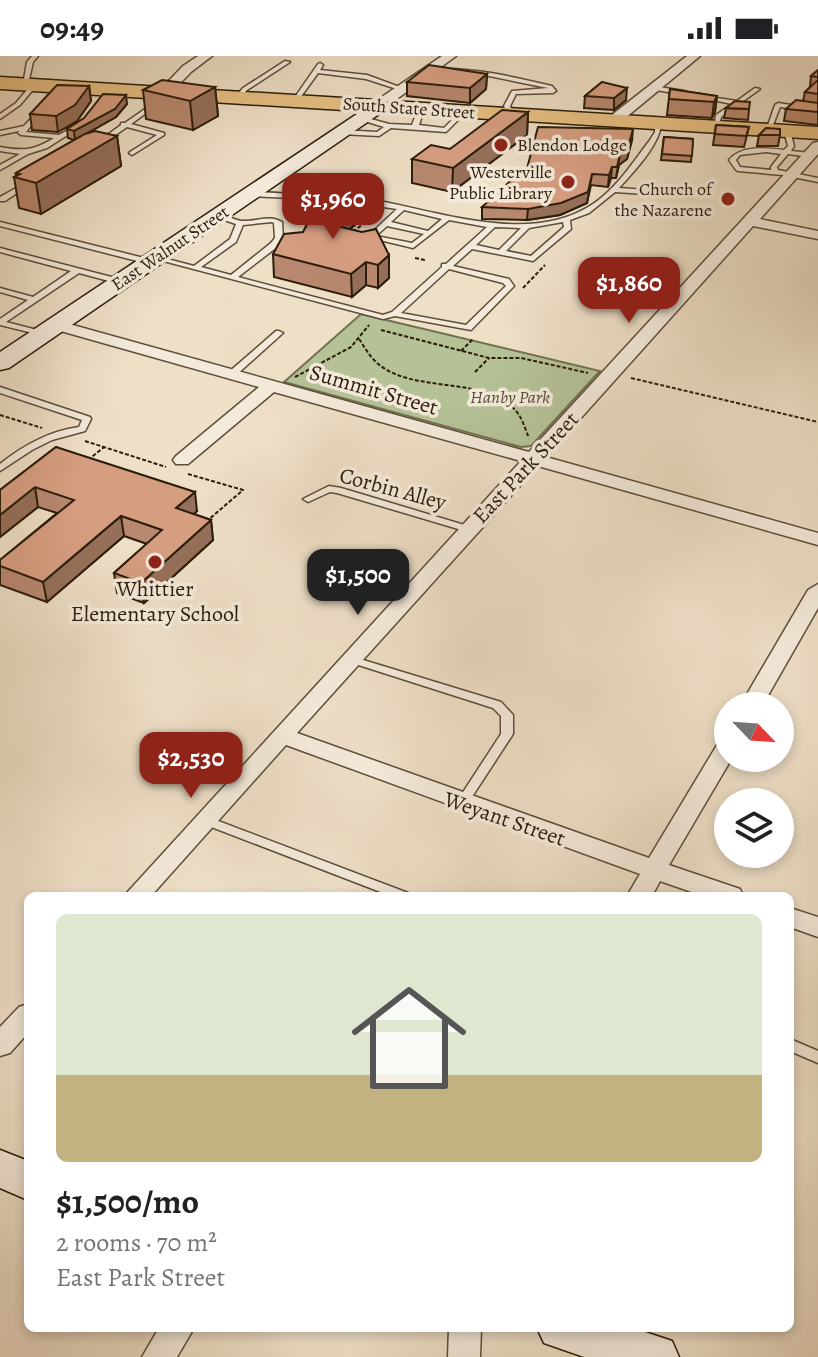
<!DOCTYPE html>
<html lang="en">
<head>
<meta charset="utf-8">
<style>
  body { margin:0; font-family:Alegreya,serif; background:#f6f6f6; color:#202124; height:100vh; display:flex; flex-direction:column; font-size:30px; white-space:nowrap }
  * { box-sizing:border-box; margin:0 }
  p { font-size:26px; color:#757577 }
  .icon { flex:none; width:44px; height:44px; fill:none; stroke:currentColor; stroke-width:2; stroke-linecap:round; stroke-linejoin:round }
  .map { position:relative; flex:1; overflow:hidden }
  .panel { position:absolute; left:24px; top:836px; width:770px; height:440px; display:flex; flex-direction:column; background:#fff; border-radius:12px; box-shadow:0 4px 12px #0003 }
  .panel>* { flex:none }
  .needle { width:52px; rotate:115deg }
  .tools { position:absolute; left:714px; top:636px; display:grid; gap:16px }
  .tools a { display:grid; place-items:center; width:80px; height:80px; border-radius:50%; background:#fff; box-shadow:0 4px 12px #0003; font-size:40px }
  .price { position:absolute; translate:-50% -68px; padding:0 18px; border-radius:16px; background:#8f2418; color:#fff; font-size:26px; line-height:52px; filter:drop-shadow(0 2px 4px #0008) }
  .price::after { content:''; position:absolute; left:50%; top:48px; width:24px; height:18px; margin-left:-12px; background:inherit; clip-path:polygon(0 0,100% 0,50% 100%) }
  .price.on { background:#222; color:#fff }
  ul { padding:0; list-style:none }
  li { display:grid; align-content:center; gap:16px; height:424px; padding:0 32px }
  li+li { border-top:2px solid #e0e0e0 }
  li span { display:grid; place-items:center; height:248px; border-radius:12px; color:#555 }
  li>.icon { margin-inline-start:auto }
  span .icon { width:144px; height:144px; fill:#fffc; stroke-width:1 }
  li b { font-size:34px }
  .status { display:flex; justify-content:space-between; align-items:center; height:56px; padding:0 40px; background:#fff; direction:ltr }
  .status svg { height:22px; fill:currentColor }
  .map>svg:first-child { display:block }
  .green { fill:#b5c298; stroke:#707051; stroke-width:2 }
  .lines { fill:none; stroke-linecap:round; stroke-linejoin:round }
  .lane-casing { stroke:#5c4e39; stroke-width:3 }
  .street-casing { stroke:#5c4e39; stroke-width:3 }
  .secondary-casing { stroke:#2b1d0a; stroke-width:3 }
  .primary-casing { stroke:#2b1d0a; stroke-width:3 }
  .path { stroke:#2b1d0a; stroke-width:2; stroke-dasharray:4 2; stroke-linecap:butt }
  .lane { fill:#f4eadb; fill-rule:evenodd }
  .street { fill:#f4eadb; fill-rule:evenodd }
  .secondary { fill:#f4eadb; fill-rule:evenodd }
  .primary { fill:#e7c084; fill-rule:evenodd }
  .wall { fill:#b8886f; stroke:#2b1d0a; stroke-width:2 }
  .shaded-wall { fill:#966f5a; stroke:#2b1d0a; stroke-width:2 }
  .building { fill:#d69e81; stroke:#2b1d0a; stroke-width:2 }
  .poi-dot { fill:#8f2418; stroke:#f4eadb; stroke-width:3 }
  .labels { text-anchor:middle; stroke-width:7; stroke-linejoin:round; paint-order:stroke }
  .far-street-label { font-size:18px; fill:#2b1d0a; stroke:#f4eadb }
  .far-poi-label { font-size:18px; fill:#2b1d0a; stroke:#f4eadb; text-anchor:end }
  .far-park-label { font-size:18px; font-style:italic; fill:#544f35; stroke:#f4eadb }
  .street-label { font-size:22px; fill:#2b1d0a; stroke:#f4eadb }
  .poi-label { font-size:22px; fill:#2b1d0a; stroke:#f4eadb }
</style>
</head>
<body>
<div class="status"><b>09:49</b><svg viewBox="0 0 49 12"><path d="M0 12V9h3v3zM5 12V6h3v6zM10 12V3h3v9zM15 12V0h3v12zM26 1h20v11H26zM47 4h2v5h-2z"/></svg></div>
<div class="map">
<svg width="818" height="1301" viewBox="0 0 818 1301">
  <rect width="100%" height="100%" fill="#eedfc7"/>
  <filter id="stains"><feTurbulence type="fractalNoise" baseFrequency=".0025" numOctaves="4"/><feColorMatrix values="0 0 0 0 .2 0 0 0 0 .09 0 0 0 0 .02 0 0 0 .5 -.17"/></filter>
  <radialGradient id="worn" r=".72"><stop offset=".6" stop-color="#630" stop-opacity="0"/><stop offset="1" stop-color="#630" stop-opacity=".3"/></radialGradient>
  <path class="green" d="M361,258L600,315L531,390L521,391L284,326Z"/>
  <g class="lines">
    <defs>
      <g id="lane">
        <path d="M32,0H38L33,6L28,28L23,29L27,6Z"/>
        <path d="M285,5L290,6L247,34L240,42H236L235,41L243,32Z"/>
        <path d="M320,7L323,9L320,14L367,19L405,33L400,34L366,23L318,17L297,46H293V44L318,8Z"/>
        <path d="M445,13C482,13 517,22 552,30L556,35L553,37L516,38L510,50L514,59L511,61L508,59L504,50L512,35L548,32L484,19L443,16L442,15Z"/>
        <path d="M32,28L37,29L20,49L0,63V58L16,47Z"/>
        <path d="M653,30L684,35L687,37L684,39L651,33V31Z"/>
        <path d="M755,32L760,33L721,61L719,71L714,72L716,59L732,48L703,42V40L737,45Z"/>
        <path d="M155,46L160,47L131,68L164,77V79L132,99L129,97L130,96L157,79L127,71L102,88H98V86L121,69V67H125Z"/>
        <path d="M778,47L818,53V57L780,51L771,74L766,75L775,49Z"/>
        <path d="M421,51L424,53L419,69L444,72L461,55L466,56L446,76L391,72L379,80L341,78L338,76L341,74L377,76L384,71L358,63L357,62L360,60L389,68L412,69L418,53Z"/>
        <path d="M39,54L42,56L26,76L59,79L75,70L80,71L47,92L28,98L0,114V109L20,98L0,95V91C23,95 33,95 54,82L21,79L18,77L19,75L0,79V75L24,70Z"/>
        <path d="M658,65L661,67C661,87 633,117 619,132L689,137L693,139L692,141L615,136L589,157L570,164L571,173L533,205L472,193L453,210L509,223L514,230L471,274L395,260L383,263L152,202L156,200L194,210L230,183L236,168L215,161V157C224,158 233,164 242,165C256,166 269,158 282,166L283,182L277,191L238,221L383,259L392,256L442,211V208H446L487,171L449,164L413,192L367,181L397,153L336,144L249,140L247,139V137C260,135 275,137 289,138C315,139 342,139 368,143C437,154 529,191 593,148C617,132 633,106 650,84L655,76V67ZM404,154L442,163L428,175L391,166ZM272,166L274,167L275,182L271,187L231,219L201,211L236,186L243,169ZM563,166L564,171L531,200L506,195L529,172ZM387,170L424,178L412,187L376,180ZM495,171L521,172L499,194L476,189ZM449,213L503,227L506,230L466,269L401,257Z"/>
        <path d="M787,73L790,75L794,90L791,95L810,97L813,99L810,101L788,98L777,111L778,114L818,122V126L783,119L738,115L736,114L729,104C741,89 766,92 784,94L788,90L784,75ZM766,96L781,98L771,111V114L740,111L736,104L740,99Z"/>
        <path d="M27,126L32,127L5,145H0V141Z"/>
        <path d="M0,166L152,204L153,206L149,208L0,170Z"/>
        <path d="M0,192L123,224L124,226L120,228L79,217L6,266L45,276V280L0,269V263L28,244L0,236V232L33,241L71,215L0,196Z"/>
        <path d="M276,275H279L283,277L235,320H229V316Z"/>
        <path d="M0,331L90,361L91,363L85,375L52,384L32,394L0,415V408C24,389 49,375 79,371L82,364L0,337Z"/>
        <path d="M329,430L341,432L471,471L473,473L468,476L465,475L337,437L330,436L308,446L303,443Z"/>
        <path d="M350,600L501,646L513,659V678L466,750H458L456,747L501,678V660L493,652L346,605L345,603Z"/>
        <path d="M205,760L408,837L410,840H391L201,767L199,764L201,761Z"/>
        <path d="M790,983L818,995V1007L790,995Z"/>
      </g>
      <g id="street">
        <path d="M198,0H212L191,16L168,40H160V34L183,10Z"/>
        <path d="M442,0H456L383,53H373V47Z"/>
        <path d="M687,0H700L618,68H608V62Z"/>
        <path d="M818,86V98L760,163L818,175V183L753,170L546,401L818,477V489L538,410L297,677L649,802L720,684L728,681V702H732L669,809L740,833L743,840H703L660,825L652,840H627L640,818L286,689L151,840H124L521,405L274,336L188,408H176L173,404L176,400L259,331L50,272V266H62L529,396L813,87Z"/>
        <path d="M818,528V552L762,650H740L808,534Z"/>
        <path d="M790,852L818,861V881L790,871Z"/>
        <path d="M28,948V977L10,997L0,1000V971L19,951Z"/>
        <path d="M159,1272H194L177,1301H142Z"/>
        <path d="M449,1272H481L480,1301H448Z"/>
      </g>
      <g id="secondary">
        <path d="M378,44L385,46L387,50L385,54L9,312L0,314V296Z"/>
        <path d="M0,1094L28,1105V1144L0,1132Z"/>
        <path d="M537,1272H633L672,1285L679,1301H584L544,1287Z"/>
      </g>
      <path id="primary" d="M0,21L818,71V83L0,33Z"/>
    </defs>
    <use href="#lane" class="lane-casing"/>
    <use href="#street" class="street-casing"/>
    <use href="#secondary" class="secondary-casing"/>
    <use href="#primary" class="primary-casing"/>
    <g class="path">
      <path d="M353,176L372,161"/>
      <path d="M415,202L425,204"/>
      <path d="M523,232L545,209"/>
      <path d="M381,274L489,302H521L588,317"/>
      <path d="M359,283C364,290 368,298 374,304C409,341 490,316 519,359C523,365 526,375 529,382"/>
      <path d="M461,295L473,283"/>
      <path d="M475,316L489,302"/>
      <path d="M295,321L351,291L369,269"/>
      <path d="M631,322L818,366"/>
      <path d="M0,359L42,372"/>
      <path d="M85,385L166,411"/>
      <path d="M88,404L104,391"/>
      <path d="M188,418L243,434L207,465"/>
    </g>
    <use href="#lane" class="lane"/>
    <use href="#street" class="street"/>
    <use href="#secondary" class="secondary"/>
    <use href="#primary" class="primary"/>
  </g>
  <g class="wall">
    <path d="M818,14V69L784,65L786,53L803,45L805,36L810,31L811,20Z"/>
    <path d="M487,18L486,33L470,47L407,40V26Z"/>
    <path d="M602,26L626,44L614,54L584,52L585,40Z"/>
    <path d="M89,30L91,45L77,65L58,76L32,74L30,58Z"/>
    <path d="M215,31L218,60L193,74L146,63L143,34Z"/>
    <path d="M670,33L717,40L715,56L712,62L667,59Z"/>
    <path d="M127,48L116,61L88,77L117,80L121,110L41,158L19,152L14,121L16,120V117L74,84L68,82L67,73Z"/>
    <path d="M726,52L749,53L748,64L724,62Z"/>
    <path d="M528,56L527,79L452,136L412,127V103L450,93Z"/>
    <path d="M716,69L749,71L744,91L713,89Z"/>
    <path d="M759,79H780L778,90H757Z"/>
    <path d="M664,81L693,83L691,106L661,104Z"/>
    <path d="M632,84L627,103L619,109L616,122H611L608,131L591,129L587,147L560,159L527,164L482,163V151Z"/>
    <path d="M356,146V168L350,173L389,222L378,232L366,229L352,241L274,221L273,198L303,176Z"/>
    <path d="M56,391L197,455L194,458L211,464L213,484L144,547L117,537L114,517L147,488L124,480L47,546L0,529V504L57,457L38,451L0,481V434Z"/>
  </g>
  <g class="shaded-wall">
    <path d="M487,18L486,33L470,47V32Z"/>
    <path d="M89,30L91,45L77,65L58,76L56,60Z"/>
    <path d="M215,31L218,60L193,74L190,45Z"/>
    <path d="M627,32L626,44L614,54V42Z"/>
    <path d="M126,39L127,48L116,61L75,84L74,75Z"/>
    <path d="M717,40L715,56L712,62L714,46Z"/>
    <path d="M528,56L527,79L452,136L453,112Z"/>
    <path d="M633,73L632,84L627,103L619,109L616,122L620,98Z"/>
    <path d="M117,80L121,110L41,158L36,127Z"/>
    <path d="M612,111L611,122L608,131L609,119Z"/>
    <path d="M592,118L587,147L560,159L527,164L528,153Z"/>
    <path d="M356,146V168L328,190V168Z"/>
    <path d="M389,199V222L378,232V209Z"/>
    <path d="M366,206V229L352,241L351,218Z"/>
    <path d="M35,431L38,451L0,481V459Z"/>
    <path d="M195,436L197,455L178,472L176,452Z"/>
    <path d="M121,460L124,480L47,546L43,526Z"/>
    <path d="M211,464L213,484L144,547L141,527Z"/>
  </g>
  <g class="building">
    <path d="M429,9L487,18L470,32L407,26Z"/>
    <path d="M818,14V21L811,20Z"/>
    <path d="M162,24L215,31L190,45L143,34Z"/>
    <path d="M818,24V38L805,36Z"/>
    <path d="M602,26L627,32L614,42L585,40Z"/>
    <path d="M57,29L89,30L75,49L56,60L30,58Z"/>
    <path d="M670,33L717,40L714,46L669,43Z"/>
    <path d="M103,38L126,39L115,53L74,75L67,73L84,62Z"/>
    <path d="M796,44L818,47V56L786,53Z"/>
    <path d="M735,45L750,46L749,53L726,52Z"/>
    <path d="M502,54L528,56L453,112L412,103L431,89L450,93Z"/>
    <path d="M716,69L749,71L746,80L715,78Z"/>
    <path d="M538,71L633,73L628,92L620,98L617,111H612L609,119L592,118L588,136L561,147L528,153L482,151L517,119L525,120Z"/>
    <path d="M766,72L780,73V79H759Z"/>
    <path d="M95,75L117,80L36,127L14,121L20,118L16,117L85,78Z"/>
    <path d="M664,81L693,83L692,100L662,98Z"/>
    <path d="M322,138L356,146L328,168L362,176L376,173L389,199L378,209L366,206L351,218L273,198L284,178L303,176Z"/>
    <path d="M56,391L195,436L176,452L211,464L141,527L114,517L162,474L121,460L43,526L0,510V504L74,444L35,431L0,459V434Z"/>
  </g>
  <g class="poi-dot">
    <circle cx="501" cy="89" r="8"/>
    <circle cx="568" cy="126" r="8"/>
    <circle cx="728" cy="143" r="8"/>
    <circle cx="155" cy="506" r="8"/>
  </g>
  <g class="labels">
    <g class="far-street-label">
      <text transform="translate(409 52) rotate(4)" y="6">South State Street</text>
      <text transform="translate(170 192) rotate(-34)" y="6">East Walnut Street</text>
    </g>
    <g class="far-poi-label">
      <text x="517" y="95" text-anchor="start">Blendon Lodge</text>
      <text x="552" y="122">Westerville<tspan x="552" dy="21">Public Library</tspan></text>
      <text x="712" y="139">Church of<tspan x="712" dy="21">the Nazarene</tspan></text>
    </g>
    <g class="far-park-label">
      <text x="510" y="347">Hanby Park</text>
    </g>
    <g class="street-label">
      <text transform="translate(374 333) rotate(16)" y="8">Summit Street</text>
      <text transform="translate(525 411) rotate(-47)" y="8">East Park Street</text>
      <text transform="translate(393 432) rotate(15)" y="8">Corbin Alley</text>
      <text transform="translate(505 762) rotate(19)" y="8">Weyant Street</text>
    </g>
    <g class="poi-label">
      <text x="155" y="540">Whittier<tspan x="155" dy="25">Elementary School</tspan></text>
    </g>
  </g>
  <rect width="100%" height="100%" filter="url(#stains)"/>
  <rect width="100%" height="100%" fill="url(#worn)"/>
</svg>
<div class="tools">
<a><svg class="needle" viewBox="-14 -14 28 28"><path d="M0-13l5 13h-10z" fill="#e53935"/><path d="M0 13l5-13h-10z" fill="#757577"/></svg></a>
<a><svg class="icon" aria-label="layers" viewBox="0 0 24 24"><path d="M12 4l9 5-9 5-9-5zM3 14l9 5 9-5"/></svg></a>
</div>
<b class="price" style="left:333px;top:185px">$1,960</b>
<b class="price" style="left:629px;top:269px">$1,860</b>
<b class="price on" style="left:358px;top:561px">$1,500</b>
<b class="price" style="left:191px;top:744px">$2,530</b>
<section class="panel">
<ul>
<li><span style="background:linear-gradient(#dfe7d0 65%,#c2b280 0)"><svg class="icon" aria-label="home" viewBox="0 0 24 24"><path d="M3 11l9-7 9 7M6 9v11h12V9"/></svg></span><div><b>$1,500/mo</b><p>2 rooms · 70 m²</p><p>East Park Street</p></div></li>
</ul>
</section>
</div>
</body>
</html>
